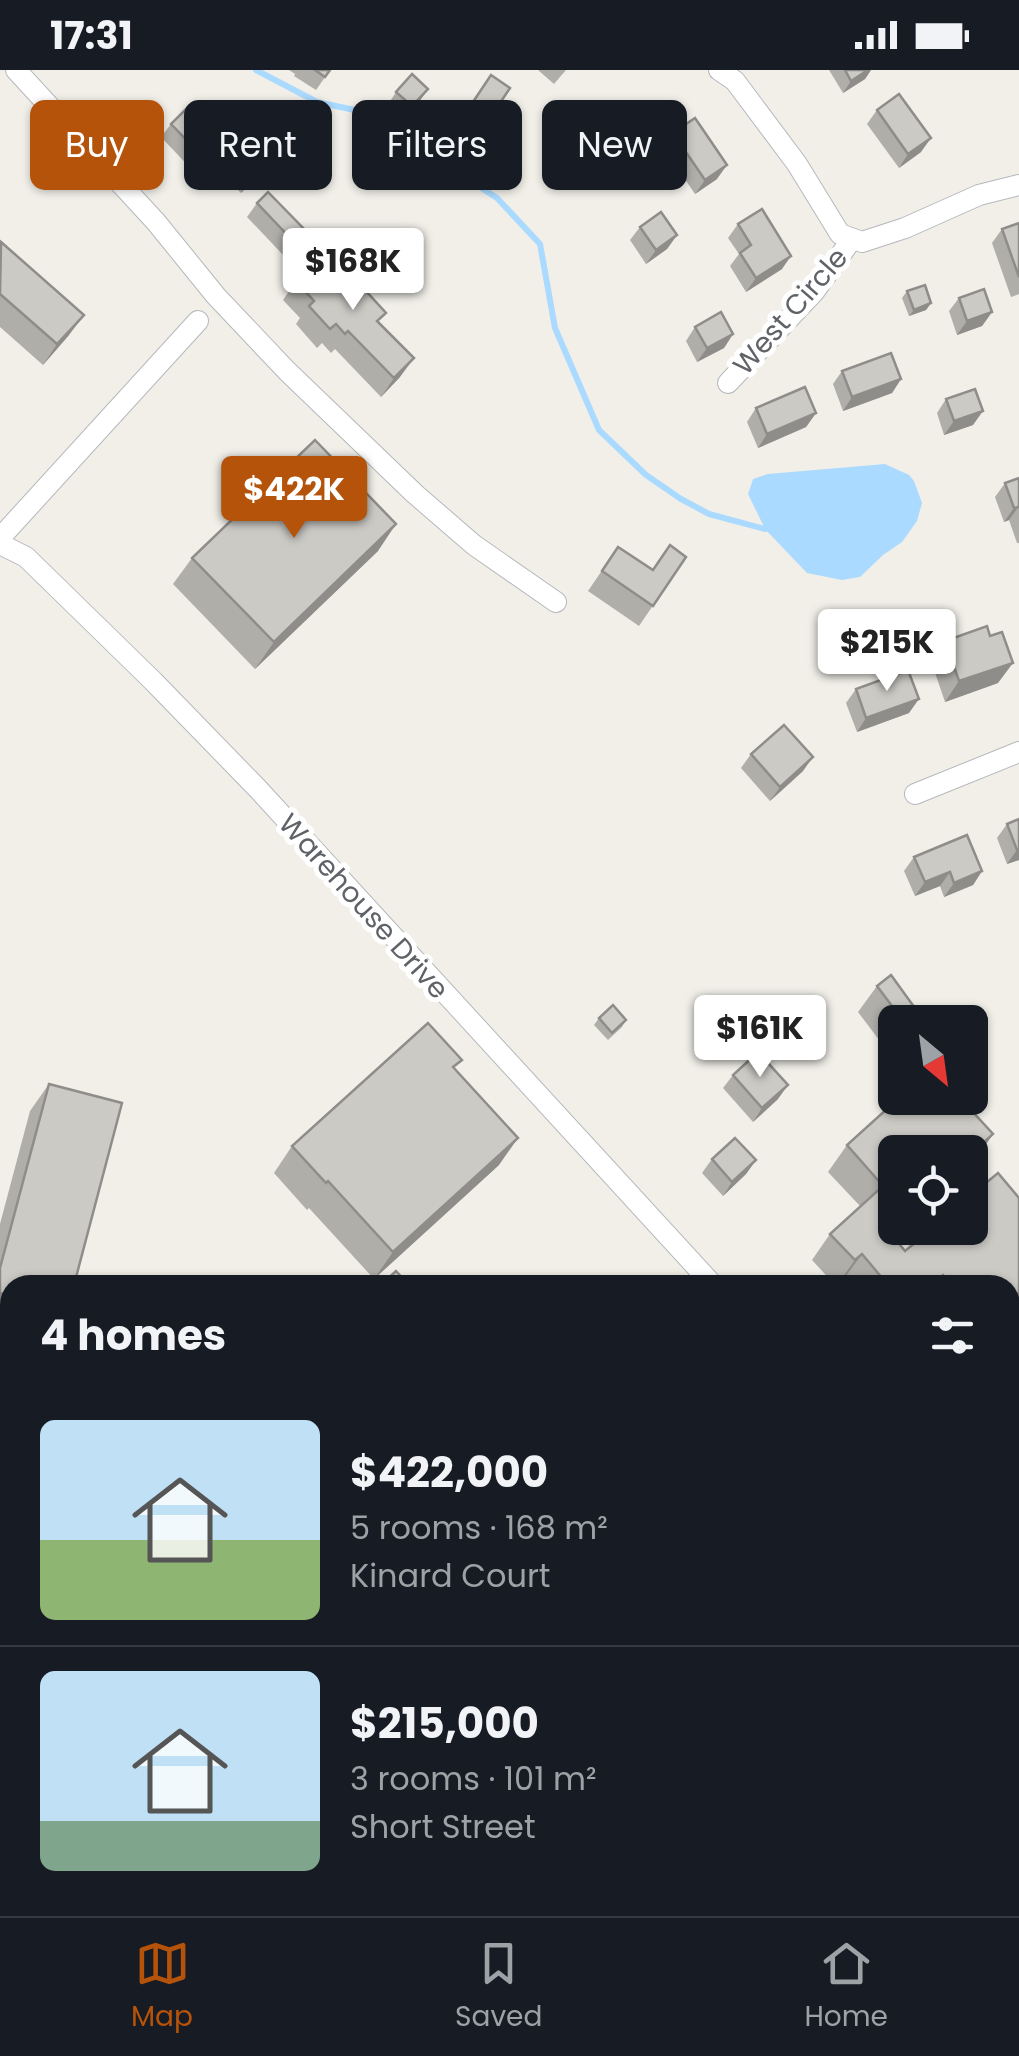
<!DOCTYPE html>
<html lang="en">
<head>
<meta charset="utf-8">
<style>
  body { margin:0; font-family:Poppins,sans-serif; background:#20242c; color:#f1f3f6; height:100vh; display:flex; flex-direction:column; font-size:38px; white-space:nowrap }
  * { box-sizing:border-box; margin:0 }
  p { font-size:32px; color:#9ea1a6 }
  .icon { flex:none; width:55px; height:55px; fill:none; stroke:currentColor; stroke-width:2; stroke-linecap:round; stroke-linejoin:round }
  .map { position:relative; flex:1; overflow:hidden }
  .side { position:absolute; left:0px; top:1205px; width:1020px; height:642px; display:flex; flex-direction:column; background:#171b24; border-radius:30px 30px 0 0; box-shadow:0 2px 8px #0004 }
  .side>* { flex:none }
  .hud { position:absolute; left:30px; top:30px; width:960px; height:90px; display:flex; gap:20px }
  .needle { width:65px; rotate:151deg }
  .fabs { position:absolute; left:878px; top:935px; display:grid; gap:20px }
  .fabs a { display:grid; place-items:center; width:110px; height:110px; border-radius:15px; background:#171b24; box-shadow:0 2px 8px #0004; font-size:50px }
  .price { position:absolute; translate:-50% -85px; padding:0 22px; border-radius:10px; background:#fff; color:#222; font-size:32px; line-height:65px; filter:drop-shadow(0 2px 5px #0008) }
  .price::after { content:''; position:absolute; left:50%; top:60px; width:30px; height:22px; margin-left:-15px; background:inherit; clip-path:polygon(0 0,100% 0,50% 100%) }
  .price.selected { background:#b45309; color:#fff }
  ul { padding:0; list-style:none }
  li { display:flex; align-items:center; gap:30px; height:250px; padding:0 40px }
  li+li { border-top:2px solid #363941 }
  li span { display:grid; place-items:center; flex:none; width:280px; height:200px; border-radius:15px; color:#555 }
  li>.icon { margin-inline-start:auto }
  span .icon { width:120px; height:120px; fill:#fffc; stroke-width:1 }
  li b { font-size:42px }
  h2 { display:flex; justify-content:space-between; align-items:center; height:120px; padding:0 40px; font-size:42px }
  .pill { padding:0 35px; border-radius:15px; background:#171b24; box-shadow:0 2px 8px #0004; font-size:35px; line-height:90px }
  .pill.selected { background:#b45309; color:#fff }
  .status { display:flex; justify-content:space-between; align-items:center; height:70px; padding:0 50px; background:#171b24; direction:ltr }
  .status svg { height:28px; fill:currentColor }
  .dock { display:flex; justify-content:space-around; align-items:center; height:140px; border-top:2px solid #363941; background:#171b24; font-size:28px; color:#9ea1a6 }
  .dock a { display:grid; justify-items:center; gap:5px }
  .dock .selected { color:#b45309 }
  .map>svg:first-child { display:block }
  .water { fill:#aadaff }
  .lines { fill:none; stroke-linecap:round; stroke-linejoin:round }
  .stream { stroke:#aadaff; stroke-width:6 }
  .minor-casing { stroke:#b5b8bc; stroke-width:22 }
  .minor { stroke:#fff; stroke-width:20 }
  .rail-casing { stroke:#b6b7b8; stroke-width:10 }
  .rail { stroke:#fff; stroke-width:6; stroke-dasharray:19; stroke-linecap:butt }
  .wall { fill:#afaea9 }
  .shaded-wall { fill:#8f8d8a }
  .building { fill:#cccac5; stroke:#8f8d8a; stroke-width:2.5 }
  .labels { text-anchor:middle; stroke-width:10; stroke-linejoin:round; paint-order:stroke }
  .street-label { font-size:28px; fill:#5f6368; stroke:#fff }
</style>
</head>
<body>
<div class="status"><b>17:31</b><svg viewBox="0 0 49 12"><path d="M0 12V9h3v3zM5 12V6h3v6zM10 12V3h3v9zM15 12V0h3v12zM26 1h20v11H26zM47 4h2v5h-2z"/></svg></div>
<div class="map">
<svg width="1019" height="1846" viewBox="0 0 1019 1846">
  <rect width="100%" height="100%" fill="#f1efe8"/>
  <path class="water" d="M885,394L909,405L914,411L922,433L917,451L902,472L883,485L860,507L842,510L807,503L765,459L748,424L753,409L768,404Z"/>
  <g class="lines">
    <path class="stream" d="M256,0L317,32L364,42L497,128L540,174L555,258L599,360L646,405L681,429L709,444L765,459L772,457"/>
    <defs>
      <g id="minor">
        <path d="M16,0L156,152L216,226L287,301L415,424L474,475L556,532"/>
        <path d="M719,0L735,11L797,94L840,164L862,172L905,158L979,125L1019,115"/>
        <path d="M728,313L814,222L852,169"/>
        <path d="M0,468L198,251"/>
        <path d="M0,474L26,487L153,611L258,719L713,1215"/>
        <path d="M915,724L1019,682"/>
        <path d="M0,1337L10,1340"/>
      </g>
    </defs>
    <use href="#minor" class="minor-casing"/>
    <use href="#minor" class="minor"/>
    <defs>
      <g id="rail">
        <path d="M0,1754L10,1757"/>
        <path d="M315,1838L347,1846"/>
      </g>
    </defs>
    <use href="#rail" class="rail-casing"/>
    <use href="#rail" class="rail"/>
  </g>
  <g class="wall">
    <path d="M289,0H330L316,20L294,6L295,4Z"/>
    <path d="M538,0H566L554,14Z"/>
    <path d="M829,0H871L865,9L843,23Z"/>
    <path d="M491,5L510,18L483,59L463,46Z"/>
    <path d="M428,19L403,50L387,36L396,22Z"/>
    <path d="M877,40L921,82L899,98L867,54Z"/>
    <path d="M171,54L223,73L213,87L196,104L161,67Z"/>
    <path d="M673,63L717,109L695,124L663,77Z"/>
    <path d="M233,92L258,106L241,123L224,106Z"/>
    <path d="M257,133L307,162L297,176L285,187L247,147Z"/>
    <path d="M1019,153V224L1011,227L992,173L1002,159Z"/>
    <path d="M738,154L782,199L746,222L730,196L739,184L728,168Z"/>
    <path d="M640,157L677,165L667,179L646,194L630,170Z"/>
    <path d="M0,173L69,265L43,295L0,257Z"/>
    <path d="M296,211L379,253L400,307L381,327L335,279L331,283L322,273L317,278L296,254L300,248L283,230Z"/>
    <path d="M907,221L931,233L926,240L909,246L902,228Z"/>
    <path d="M959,228L992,242L982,256L957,265L949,241Z"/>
    <path d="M695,257L733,264L724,278L697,292L686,271Z"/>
    <path d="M842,301L901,309L892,323L843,341L833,314Z"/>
    <path d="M946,329L973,355L944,365L937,343Z"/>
    <path d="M756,338L816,343L806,357L758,378L747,352Z"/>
    <path d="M1019,408V473H1017L1009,450L1004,452L995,427L1005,413Z"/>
    <path d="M618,477L653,500L686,487L639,556L588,521Z"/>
    <path d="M378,481L255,599L173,514L192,488Z"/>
    <path d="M945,571L998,613L945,632L931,591Z"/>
    <path d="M856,619L909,643L857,662L846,633Z"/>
    <path d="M751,684L803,701L770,731L741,698Z"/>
    <path d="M1019,749V790L1007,794L997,768L1007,754Z"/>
    <path d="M914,787L982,801L973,815L944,827L940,816L915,826L904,801Z"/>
    <path d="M877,916L925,952H895V991L858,942Z"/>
    <path d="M599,948L626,950L622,957L608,970L594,955Z"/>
    <path d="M455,999L499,1095L374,1209L309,1138L307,1140L274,1103L292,1076Z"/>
    <path d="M733,1005L778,1029L753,1052L723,1018Z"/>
    <path d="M49,1014L0,1254V1154L30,1041Z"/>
    <path d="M899,1028H966L963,1031L993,1064L975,1090L970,1095V1082L895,1158H901L892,1166L905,1181L1010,1215H848L843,1210L838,1215H835L812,1190L830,1164L860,1136L828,1102L847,1075Z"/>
    <path d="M712,1089L756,1090L746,1104L723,1126L702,1103Z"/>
    <path d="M104,1838H126L125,1846H98Z"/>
  </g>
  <g class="shaded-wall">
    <path d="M868,0H871L865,9L843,23L851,11Z"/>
    <path d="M428,19L419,32L403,50L412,36Z"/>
    <path d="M931,68L921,82L899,98L908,84Z"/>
    <path d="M223,73L213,87L196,104L206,90Z"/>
    <path d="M268,92L258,106L241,123L250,110Z"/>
    <path d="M727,95L717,109L695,124L705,110Z"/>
    <path d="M307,162L297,176L285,187L295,173Z"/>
    <path d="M677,165L667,179L646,194L656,180Z"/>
    <path d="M791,186L782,199L746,222L756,208Z"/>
    <path d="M931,233L926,240L909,246L914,240Z"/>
    <path d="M992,242L982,256L957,265L967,251Z"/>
    <path d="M84,245L69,265L43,295L57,274Z"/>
    <path d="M733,264L724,278L697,292L707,278Z"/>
    <path d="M414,288L400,307L381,327L394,308Z"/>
    <path d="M901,309L892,323L843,341L852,327Z"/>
    <path d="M983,341L973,355L944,365L954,351Z"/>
    <path d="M816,343L806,357L758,378L767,364Z"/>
    <path d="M1019,436L1009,450L1004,452L1014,438Z"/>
    <path d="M396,454L378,481L255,599L274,572Z"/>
    <path d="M1013,593L998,613L945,632L959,611Z"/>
    <path d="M919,629L909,643L857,662L866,648Z"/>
    <path d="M813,687L803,701L770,731L780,717Z"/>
    <path d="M1017,780H1019V790L1007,794Z"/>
    <path d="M982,801L973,815L944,827L954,813Z"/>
    <path d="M950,802L940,816L915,826L925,812Z"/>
    <path d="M788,1015L778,1029L753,1052L762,1038Z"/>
    <path d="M993,1064L975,1090L970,1095V1085Z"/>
    <path d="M518,1068L499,1095L374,1209L393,1182Z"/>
    <path d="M756,1090L746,1104L723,1126L732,1112Z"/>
    <path d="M895,1154V1158H901L869,1186L888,1160Z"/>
    <path d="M862,1184L843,1210L837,1215L855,1190Z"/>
    <path d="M0,1223L10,1225V1257L0,1254Z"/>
    <path d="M1019,1262V1273L1010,1280V1269Z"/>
    <path d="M0,1571L10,1574V1607L0,1604Z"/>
    <path d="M830,1838H873L882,1840L877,1846H844L828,1841Z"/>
  </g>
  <g class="building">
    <path d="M315,0H330L325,7Z"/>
    <path d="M845,0H868L851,11Z"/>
    <path d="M412,4L428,19L412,36L396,22Z"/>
    <path d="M491,5L510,18L492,45L473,32Z"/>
    <path d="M899,24L931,68L908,84L877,40Z"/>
    <path d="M188,37L223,73L206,90L171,54Z"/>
    <path d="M695,48L727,95L705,110L673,63Z"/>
    <path d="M250,75L268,92L250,110L233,92Z"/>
    <path d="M268,122L307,162L295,173L257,133Z"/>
    <path d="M762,139L791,186L756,208L740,183L751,175L738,154Z"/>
    <path d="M661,142L677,165L656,180L640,157Z"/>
    <path d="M1019,153V207L1002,159Z"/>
    <path d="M1,172L84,245L57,274L0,224Z"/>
    <path d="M333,185L386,243L377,251L414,288L394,308L348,261L345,264L336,254L330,259L309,236L314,231L296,211L318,192L322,196Z"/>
    <path d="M925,215L931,233L914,240L907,221Z"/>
    <path d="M984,219L992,242L967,251L959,228Z"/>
    <path d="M721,242L733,264L707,278L695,257Z"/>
    <path d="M891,283L901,309L852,327L842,301Z"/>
    <path d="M805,317L816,343L767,364L756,338Z"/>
    <path d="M975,319L983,341L954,351L946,329Z"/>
    <path d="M315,370L396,454L274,572L192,488Z"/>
    <path d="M1019,408V437L1014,438L1005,413Z"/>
    <path d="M670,475L686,487L653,536L602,501L618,477L653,500Z"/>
    <path d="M987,556L990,566L1002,562L1013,593L959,611L945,571Z"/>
    <path d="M908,600L919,629L866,648L856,619Z"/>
    <path d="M784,655L813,687L780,717L751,684Z"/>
    <path d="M1019,749V780H1017L1007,754Z"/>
    <path d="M967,765L982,801L954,813L950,802L925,812L914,787Z"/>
    <path d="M891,905L925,952H904L877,916Z"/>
    <path d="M613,935L626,950L612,963L599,948Z"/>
    <path d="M428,953L462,990L453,997L518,1068L393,1182L328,1111L326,1113L292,1076Z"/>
    <path d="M758,982L788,1015L762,1038L733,1005Z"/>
    <path d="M49,1014L122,1033L74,1215H10V1225L0,1223V1198Z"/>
    <path d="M899,1028H960L993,1064L970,1085V1082H895V1154L888,1160L905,1181L933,1158H970V1126L998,1103L1019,1128V1262L1010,1269V1215H952L943,1205L931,1215H888L862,1184L855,1190L830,1164L883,1116L847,1075Z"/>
    <path d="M735,1068L756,1090L732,1112L712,1089Z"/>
    <path d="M396,1201L408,1214L381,1215Z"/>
    <path d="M662,1207L669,1215H652Z"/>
    <path d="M314,1209L321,1215H309Z"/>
    <path d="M0,1466L10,1469V1574L0,1571Z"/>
    <path d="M107,1838H126L125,1846H106Z"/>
    <path d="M750,1838H759L774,1842L773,1846H747Z"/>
  </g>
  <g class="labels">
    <g class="street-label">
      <text transform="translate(790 241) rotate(-49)" y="10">West Circle</text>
      <text transform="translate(364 836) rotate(48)" y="10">Warehouse Drive</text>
    </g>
  </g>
</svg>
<div class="fabs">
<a><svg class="needle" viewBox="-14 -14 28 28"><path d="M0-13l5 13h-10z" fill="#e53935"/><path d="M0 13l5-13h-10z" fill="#9ea1a6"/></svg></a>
<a><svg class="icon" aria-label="locate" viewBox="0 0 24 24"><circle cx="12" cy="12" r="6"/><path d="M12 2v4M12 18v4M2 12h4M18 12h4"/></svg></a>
</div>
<b class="price" style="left:353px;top:243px">$168K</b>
<b class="price selected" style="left:294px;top:471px">$422K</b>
<b class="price" style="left:887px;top:624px">$215K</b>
<b class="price" style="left:760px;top:1010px">$161K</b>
<div class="hud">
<a class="pill selected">Buy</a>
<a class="pill">Rent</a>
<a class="pill">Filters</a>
<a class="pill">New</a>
</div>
<section class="side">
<h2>4 homes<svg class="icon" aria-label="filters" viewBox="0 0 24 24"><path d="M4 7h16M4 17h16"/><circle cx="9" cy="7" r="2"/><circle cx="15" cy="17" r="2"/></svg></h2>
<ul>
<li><span style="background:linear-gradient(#bfe0f5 60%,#8fb573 0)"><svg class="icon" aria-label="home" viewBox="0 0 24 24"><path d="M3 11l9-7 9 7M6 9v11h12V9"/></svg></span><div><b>$422,000</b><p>5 rooms · 168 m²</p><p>Kinard Court</p></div></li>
<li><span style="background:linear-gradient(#bfe0f5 75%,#7fa58c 0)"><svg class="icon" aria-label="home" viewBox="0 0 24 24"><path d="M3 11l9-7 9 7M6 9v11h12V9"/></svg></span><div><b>$215,000</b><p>3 rooms · 101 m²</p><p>Short Street</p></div></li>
</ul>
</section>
</div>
<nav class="dock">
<a class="selected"><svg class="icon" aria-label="map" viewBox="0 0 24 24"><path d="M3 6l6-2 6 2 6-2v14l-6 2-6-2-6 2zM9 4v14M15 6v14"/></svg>Map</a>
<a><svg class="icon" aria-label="saved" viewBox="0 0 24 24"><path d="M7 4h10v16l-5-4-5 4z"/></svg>Saved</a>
<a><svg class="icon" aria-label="home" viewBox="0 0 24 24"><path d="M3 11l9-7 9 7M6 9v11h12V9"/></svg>Home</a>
</nav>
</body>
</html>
